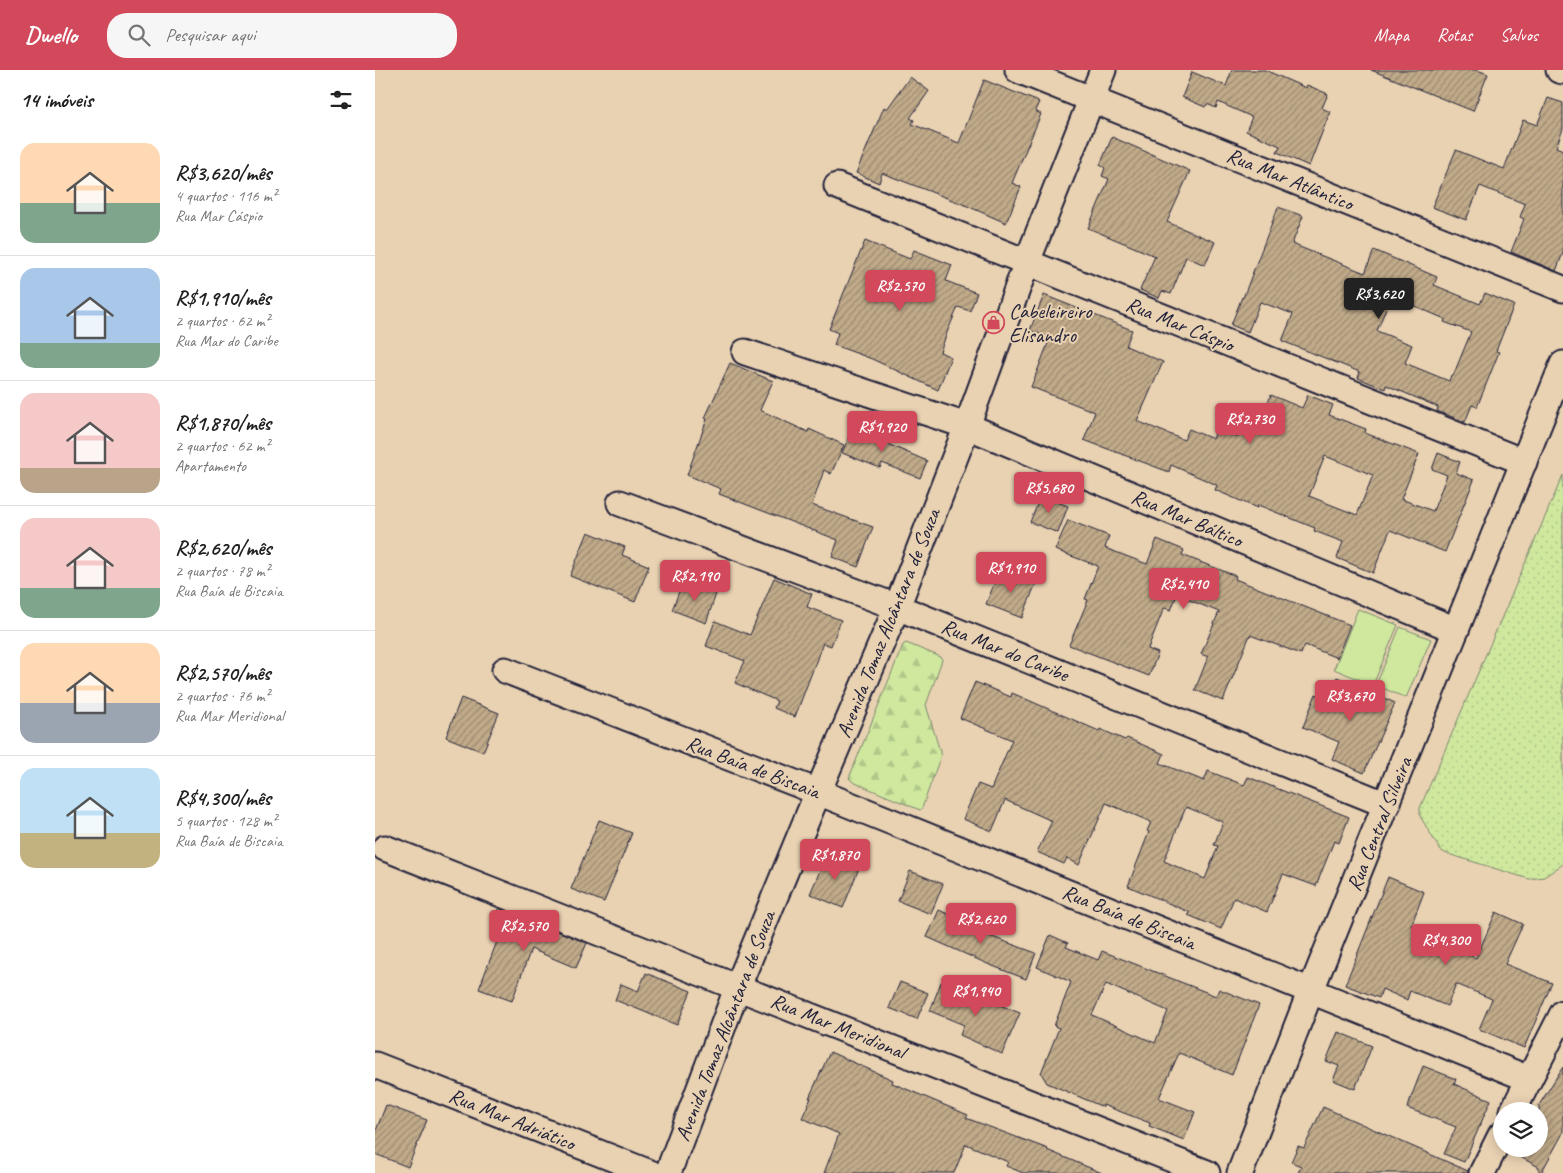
<!DOCTYPE html>
<html lang="pt">
<head>
<meta charset="utf-8">
<style>
  body { margin:0; font-family:Caveat,sans-serif; background:#f6f6f6; color:#222; height:100vh; display:flex; flex-direction:column; font-size:19px; white-space:nowrap }
  * { box-sizing:border-box; margin:0 }
  p { font-size:16px; color:#767676 }
  .icon { flex:none; width:28px; height:28px; fill:none; stroke:currentColor; stroke-width:2; stroke-linecap:round; stroke-linejoin:round }
  .map { position:relative; flex:1; overflow:hidden }
  .sheet { display:flex; flex-direction:column; background:#fff; width:375px }
  .sheet>* { flex:none }
  .controls { position:absolute; left:1118px; top:1032px; display:grid; gap:10px }
  .controls a { display:grid; place-items:center; width:55px; height:55px; border-radius:50%; background:#fff; box-shadow:0 2px 12px #0003; font-size:25px }
  .price { position:absolute; translate:-50% -42px; padding:0 11px; border-radius:5px; background:#d1495b; color:#fff; font-size:16px; line-height:32px; filter:drop-shadow(0 1px 2px #0008) }
  .price::after { content:''; position:absolute; left:50%; top:30px; width:15px; height:11px; margin-left:-8px; background:inherit; clip-path:polygon(0 0,100% 0,50% 100%) }
  .price.selected { background:#222; color:#fff }
  ul { padding:0; list-style:none }
  li { display:flex; align-items:center; gap:15px; height:125px; padding:0 20px }
  li+li { border-top:1px solid #e0e0e0 }
  li span { display:grid; place-items:center; flex:none; width:140px; height:100px; border-radius:15px; color:#555 }
  li>.icon { margin-inline-start:auto }
  span .icon { width:60px; height:60px; fill:#fffc; stroke-width:1 }
  li b { font-size:21px }
  h2 { display:flex; justify-content:space-between; align-items:center; height:60px; padding:0 20px; font-size:21px }
  header { display:flex; align-items:center; gap:30px; box-sizing:border-box; height:70px; padding:0 25px; background:#d1495b; color:#fff }
  header strong { font-size:24px }
  nav { display:flex; gap:28px; margin-inline-start:auto; font-size:18px }
  .search { width:350px; height:45px; background:#f6f6f6; display:flex; align-items:center; gap:12px; box-sizing:border-box; padding:0 18px; border-radius:20px; color:#767676; font-size:19px }
  main { display:flex; flex:1; min-height:0 }
  .map>svg:first-child { display:block }
  .forest { fill:url(#forest-firs); stroke:#78856c }
  .park { fill:url(#park-dots); stroke:#78856c }
  .pitch { fill:#cfe89e; stroke:#78856c }
  .building { fill:url(#building-hatch); stroke:#22223b; fill-rule:evenodd }
  .lines { fill:none; stroke-linecap:round; stroke-linejoin:round }
  .street-casing { stroke:#22223b; stroke-width:29 }
  .street { stroke:#e9d2b2; stroke-width:25 }
  .labels { text-anchor:middle; stroke-width:4; stroke-linejoin:round; paint-order:stroke }
  .street-label { font-size:21px; fill:#22223b; stroke:#e9d2b2 }
  .poi-label { font-size:21px; fill:#22223b; stroke:#e9d2b2; text-anchor:start }
</style>
</head>
<body>
<header>
<strong>Dwello</strong>
<div class="search"><svg class="icon" aria-label="search" viewBox="0 0 24 24"><circle cx="10" cy="10" r="6"/><path d="M15 15l6 6"/></svg>Pesquisar aqui</div>
<nav><a>Mapa</a><a>Rotas</a><a>Salvos</a></nav>
</header>
<main>
<section class="sheet">
<h2>14 imóveis<svg class="icon" aria-label="filters" viewBox="0 0 24 24"><path d="M4 7h16M4 17h16"/><circle cx="9" cy="7" r="2"/><circle cx="15" cy="17" r="2"/></svg></h2>
<ul>
<li><span style="background:linear-gradient(#ffd9b3 60%,#7fa58c 0)"><svg class="icon" aria-label="home" viewBox="0 0 24 24"><path d="M3 11l9-7 9 7M6 9v11h12V9"/></svg></span><div><b>R$3,620/mês</b><p>4 quartos · 116 m²</p><p>Rua Mar Cáspio</p></div></li>
<li><span style="background:linear-gradient(#a9c7e8 75%,#7fa58c 0)"><svg class="icon" aria-label="home" viewBox="0 0 24 24"><path d="M3 11l9-7 9 7M6 9v11h12V9"/></svg></span><div><b>R$1,910/mês</b><p>2 quartos · 62 m²</p><p>Rua Mar do Caribe</p></div></li>
<li><span style="background:linear-gradient(#f6c9c9 75%,#b9a48a 0)"><svg class="icon" aria-label="home" viewBox="0 0 24 24"><path d="M3 11l9-7 9 7M6 9v11h12V9"/></svg></span><div><b>R$1,870/mês</b><p>2 quartos · 62 m²</p><p>Apartamento</p></div></li>
<li><span style="background:linear-gradient(#f6c9c9 70%,#7fa58c 0)"><svg class="icon" aria-label="home" viewBox="0 0 24 24"><path d="M3 11l9-7 9 7M6 9v11h12V9"/></svg></span><div><b>R$2,620/mês</b><p>2 quartos · 78 m²</p><p>Rua Baía de Biscaia</p></div></li>
<li><span style="background:linear-gradient(#ffd9b3 60%,#9aa5b1 0)"><svg class="icon" aria-label="home" viewBox="0 0 24 24"><path d="M3 11l9-7 9 7M6 9v11h12V9"/></svg></span><div><b>R$2,570/mês</b><p>2 quartos · 76 m²</p><p>Rua Mar Meridional</p></div></li>
<li><span style="background:linear-gradient(#bfe0f5 65%,#c2b280 0)"><svg class="icon" aria-label="home" viewBox="0 0 24 24"><path d="M3 11l9-7 9 7M6 9v11h12V9"/></svg></span><div><b>R$4,300/mês</b><p>5 quartos · 128 m²</p><p>Rua Baía de Biscaia</p></div></li>
</ul>
</section>
<div class="map">
<svg width="1188" height="1103" viewBox="0 0 1188 1103">
  <defs>
    <pattern id="forest-firs" width="22" height="20" patternUnits="userSpaceOnUse" patternTransform="scale(1.25)"><rect width="22" height="20" fill="#cfe89e"/><path d="M5 1l3.5 6h-7zM16 11l3.5 6h-7z" fill="#b1c789"/></pattern>
    <pattern id="park-dots" width="8" height="8" patternUnits="userSpaceOnUse" patternTransform="scale(1.25)"><rect width="8" height="8" fill="#cfe89e"/><path d="M2 2h.1M6 6h.1" fill="none" stroke="#b1c789" stroke-width="1.8" stroke-linecap="round"/></pattern>
    <pattern id="building-hatch" width="6" height="6" patternUnits="userSpaceOnUse" patternTransform="scale(1.25)"><rect width="6" height="6" fill="#c0aa89"/><path d="M-1 1l2-2M0 6l6-6M5 7l2-2" fill="none" stroke="#9c8a71"/></pattern>
  </defs>
  <rect width="100%" height="100%" fill="#e9d2b2"/>
  <filter id="ink" filterUnits="userSpaceOnUse"><feTurbulence type="fractalNoise" baseFrequency=".02" numOctaves="2"/><feDisplacementMap in="SourceGraphic" scale="10" xChannelSelector="R" yChannelSelector="G"/><feConvolveMatrix kernelMatrix="1 2 1 2 8 2 1 2 1" color-interpolation-filters="sRGB"/></filter>
  <g filter="url(#ink)">
    <path class="forest" d="M531,573L566,587L567,590L551,635L566,685L547,738L545,740L478,712L474,708L528,575Z"/>
    <path class="park" d="M1188,405V794L1169,807L1154,809L1070,783L1065,780L1045,746V738Z"/>
    <g class="pitch">
      <path d="M983,539L1023,555L998,615L959,599Z"/>
      <path d="M1025,557L1056,569L1031,628L1001,615Z"/>
    </g>
    <g class="building">
      <path d="M857,0H890L931,18L932,15L953,24L947,38L955,42L934,96L902,82L905,76L871,61L877,47L843,32L841,38L832,34L830,37L807,27L817,2L851,16Z"/>
      <path d="M996,0H1102L1113,4L1098,41Z"/>
      <path d="M535,7L554,21L535,48L539,50L537,54L584,73L609,10L664,32L660,41L666,44L637,113L646,117L631,153L590,135L507,103L504,113L481,103L509,37L512,39Z"/>
      <path d="M1173,28L1188,33V59L1181,77L1188,80V183L1181,201L1136,182L1149,149L1145,147L1150,134L1105,116L1091,150L1057,137L1081,80L1129,99L1148,50L1162,55Z"/>
      <path d="M737,67L815,101L792,152L840,172L830,195L811,187L796,224L787,221L784,228L765,220L780,186L713,158L734,109L727,106L730,98L725,95Z"/>
      <path d="M903,137L928,146L917,174L990,203L999,180L1062,207L1059,215L1105,234L1110,223L1139,235L1121,281L1124,282L1102,337L1097,335L1090,352L1062,341L1063,337L1011,315L1010,319L983,308L985,302L907,271L918,244L885,232L873,262L856,255L867,227L868,228ZM1016,226L1070,249L1069,252L1096,262L1078,306L1076,305L1074,311L1030,293L1037,275L1002,261Z"/>
      <path d="M490,171L535,189L539,180L577,195L571,211L602,223L595,241L583,237L573,260L565,282L576,287L563,320L497,289L459,275L463,263L454,259Z"/>
      <path d="M669,225L757,260L751,276L788,292L762,351L809,370L814,359L838,369L842,358L863,367L871,348L885,354L896,325L927,338L933,325L958,335L954,345L991,359L990,363L1044,384L1026,429L1058,441L1072,405L1057,399L1063,383L1085,392L1081,403L1099,410L1070,482L1015,460L998,503L962,488L968,472L939,461L940,458L883,435L882,438L840,420L842,415L796,395L794,402L709,370L720,342L656,317L675,268L655,260ZM950,386L998,405L982,445L934,426Z"/>
      <path d="M355,293L398,311L385,340L433,362L434,359L469,375L456,404L449,400L437,435L498,457L483,497L457,487L463,470L344,424L346,419L312,405L332,349L330,348Z"/>
      <path d="M478,357L515,373V375L552,391L545,408L507,393L505,398L467,383Z"/>
      <path d="M666,426L693,436L683,463L655,452Z"/>
      <path d="M693,450L734,466L730,478L772,494L782,469L809,480L807,485L861,506L860,509L975,555L962,588L930,575L926,584L875,565L848,631L820,620L833,587L826,584L844,542L802,525L796,540L789,538L775,573L773,579L783,583L774,606L694,575L713,530L710,529L723,496L680,480Z"/>
      <path d="M213,462L250,477L247,485L274,496L260,532L195,506Z"/>
      <path d="M625,499L661,513L647,548L611,534Z"/>
      <path d="M399,508L437,524L432,537L466,550L456,576L448,573L420,647L399,638L402,631L360,613L370,591L331,576L340,551L375,565Z"/>
      <path d="M320,513L342,521L331,553L297,540L307,514L318,518Z"/>
      <path d="M962,607L1020,633L989,703L957,689L964,672L928,657L941,624L952,629Z"/>
      <path d="M600,612L636,627L637,623L724,661L725,659L750,670L752,668L789,684L785,693L829,711L833,701L869,715L873,707L974,747L964,773L959,771L941,816L908,804L892,842L859,828L846,859L813,845L814,842L753,816L774,762L772,761L776,752L731,733L704,795L692,788L689,794L662,782L677,751L630,730L617,761L588,749L603,714L616,719L637,670L585,648ZM811,737L848,752L839,775L843,776L830,809L789,791Z"/>
      <path d="M86,628L124,643L108,682L71,667Z"/>
      <path d="M224,750L257,763L229,832L196,819Z"/>
      <path d="M452,784L484,798L468,838L435,824Z"/>
      <path d="M535,801L568,814L556,844L523,831Z"/>
      <path d="M1013,807L1049,822L1036,856L1057,864L1055,868L1101,888L1121,842L1148,854L1130,894L1177,913L1149,978L1104,959L1117,929L1081,914L1072,936L1035,921L1032,930L1007,919L1004,928L970,915Z"/>
      <path d="M124,838L212,873L201,898L156,879L137,931L104,919L127,858L118,855Z"/>
      <path d="M564,840L600,856L598,860L661,883L651,909L615,895L552,867Z"/>
      <path d="M675,865L693,873L691,877L723,890L727,881L841,926L844,919L884,935L857,1005L804,983L784,1028L820,1042L809,1070L774,1056L775,1053L728,1035V1037L672,1013L666,1003L684,958L679,956L696,912L662,897ZM731,914L793,941L780,973L717,945Z"/>
      <path d="M271,903L316,921L302,955L240,930L246,914L263,921Z"/>
      <path d="M525,912L553,923L542,949L514,938Z"/>
      <path d="M566,912L645,943L627,984L585,965L589,955L555,941Z"/>
      <path d="M963,962L997,976L980,1019L958,1010L964,996L951,991Z"/>
      <path d="M455,982L518,1010L517,1013L593,1045L591,1048L673,1079L672,1080L727,1103H648L631,1096L633,1092L591,1074L579,1103H449L464,1064L427,1048L436,1028H434Z"/>
      <path d="M1048,996L1081,1009L1079,1014L1116,1030L1089,1092L1069,1084L1081,1057L1032,1038Z"/>
      <path d="M1188,997V1063L1166,1103H1164V1097L1134,1081L1135,1079H1164V1035Z"/>
      <path d="M11,1035L52,1050L33,1097L0,1084V1063Z"/>
      <path d="M948,1037L1093,1101V1103H923L926,1096L916,1092L923,1076L929,1078Z"/>
    </g>
    <g class="lines">
      <defs>
        <g id="street">
          <path d="M643,0L1188,219"/>
          <path d="M1184,0L1188,1"/>
          <path d="M462,116L1149,392"/>
          <path d="M370,282L592,356L1081,560"/>
          <path d="M245,433L522,537L1012,735"/>
          <path d="M130,600L443,722L1154,1009"/>
          <path d="M10,778L832,1103"/>
          <path d="M0,995L275,1103"/>
          <path d="M1138,1041L1188,943"/>
          <path d="M293,1103L363,916L443,722L522,537L592,356L652,192L728,0"/>
          <path d="M865,1103L936,920L1188,294"/>
          <path d="M1107,1103L1126,1065"/>
        </g>
      </defs>
      <use href="#street" class="street-casing"/>
      <use href="#street" class="street"/>
    </g>
  </g>
  <defs>
    <symbol id="shop-ring" viewBox="-11 -11 22 22"><circle r="9.5" fill="#e9d2b2" stroke="#d1495b" stroke-width="1.5"/><path d="M-5-2.5h2.3a2.7 3.5 0 0 1 5.4 0H5L5.5 6h-11ZM-1.5-2.5h3a1.5 2.3 0 0 0-3 0Z" fill="#d1495b"/></symbol>
  </defs>
  <g fill-rule="evenodd">
    <use href="#shop-ring" x="606" y="240" width="25" height="25"/>
  </g>
  <g class="labels">
    <g class="street-label">
      <text transform="translate(915 109) rotate(22)" y="7">Rua Mar Atlântico</text>
      <text transform="translate(805 254) rotate(22)" y="7">Rua Mar Cáspio</text>
      <text transform="translate(812 448) rotate(23)" y="7">Rua Mar Báltico</text>
      <text transform="translate(513 553) rotate(-68)" y="7">Avenida Tomaz Alcântara de Souza</text>
      <text transform="translate(630 580) rotate(22)" y="7">Rua Mar do Caribe</text>
      <text transform="translate(378 697) rotate(21)" y="7">Rua Baía de Biscaia</text>
      <text transform="translate(1004 754) rotate(-68)" y="7">Rua Central Silveira</text>
      <text transform="translate(754 847) rotate(22)" y="7">Rua Baía de Biscaia</text>
      <text transform="translate(350 956) rotate(-69)" y="7">Avenida Tomaz Alcântara de Souza</text>
      <text transform="translate(463 956) rotate(22)" y="7">Rua Mar Meridional</text>
      <text transform="translate(137 1049) rotate(22)" y="7">Rua Mar Adriático</text>
    </g>
    <g class="poi-label">
      <text x="634" y="248">Cabeleireiro<tspan x="634" dy="24">Elisandro</tspan></text>
    </g>
  </g>
</svg>
<div class="controls">
<a><svg class="icon" aria-label="layers" viewBox="0 0 24 24"><path d="M12 4l9 5-9 5-9-5zM3 14l9 5 9-5"/></svg></a>
</div>
<b class="price" style="left:525px;top:242px">R$2,570</b>
<b class="price selected" style="left:1004px;top:250px">R$3,620</b>
<b class="price" style="left:875px;top:375px">R$2,730</b>
<b class="price" style="left:507px;top:383px">R$1,920</b>
<b class="price" style="left:674px;top:444px">R$5,680</b>
<b class="price" style="left:636px;top:524px">R$1,910</b>
<b class="price" style="left:320px;top:532px">R$2,190</b>
<b class="price" style="left:809px;top:540px">R$2,410</b>
<b class="price" style="left:975px;top:652px">R$3,670</b>
<b class="price" style="left:460px;top:811px">R$1,870</b>
<b class="price" style="left:606px;top:875px">R$2,620</b>
<b class="price" style="left:149px;top:882px">R$2,570</b>
<b class="price" style="left:1071px;top:896px">R$4,300</b>
<b class="price" style="left:601px;top:947px">R$1,940</b>
</div>
</main>
</body>
</html>
